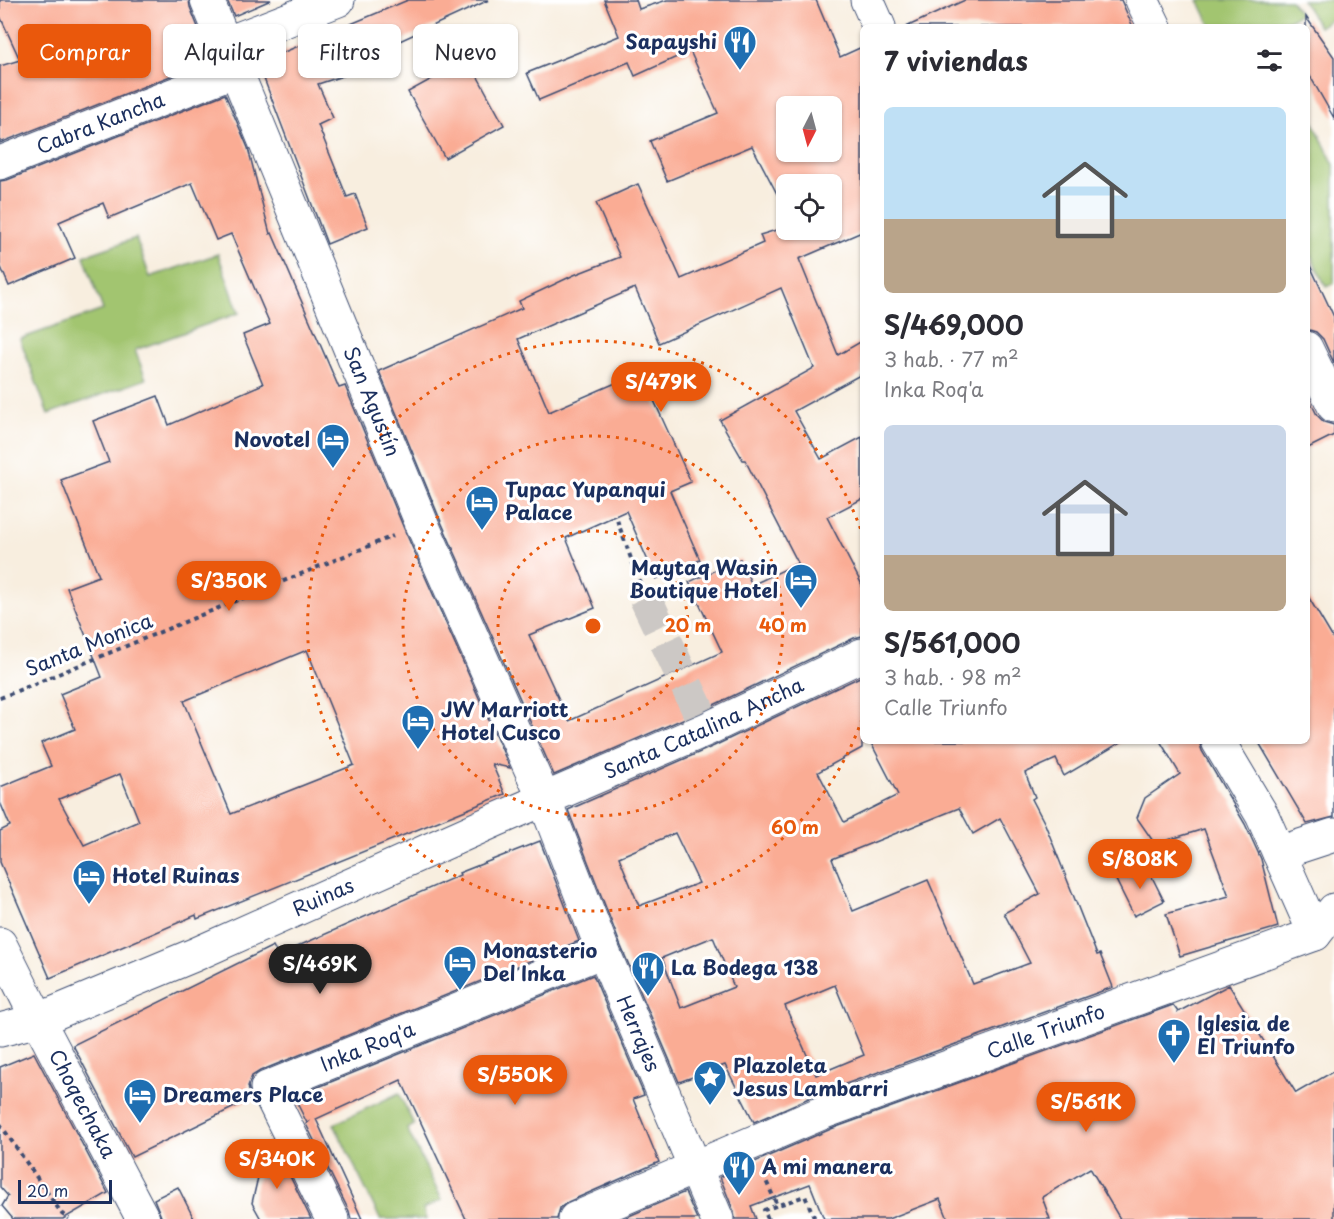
<!DOCTYPE html>
<html lang="es">
<head>
<meta charset="utf-8">
<style>
  body { margin:0; font-family:"Playpen Sans",sans-serif; background:#f2f2f3; color:#2b2b33; height:100vh; display:flex; flex-direction:column; font-size:22px; white-space:nowrap }
  * { box-sizing:border-box; margin:0 }
  p { font-size:20px; color:#7c7c81 }
  .icon { flex:none; width:33px; height:33px; fill:none; stroke:currentColor; stroke-width:2; stroke-linecap:round; stroke-linejoin:round }
  .map { position:relative; flex:1; overflow:hidden }
  .sheet { position:absolute; left:860px; top:24px; width:450px; height:720px; display:flex; flex-direction:column; background:#fff; border-radius:9px; box-shadow:0 2px 4px #0004 }
  .sheet>* { flex:none }
  .guide { position:absolute; left:18px; top:24px; width:570px; height:54px; display:flex; gap:12px }
  .needle { width:39px; rotate:186deg }
  .tools { position:absolute; left:776px; top:96px; display:grid; gap:12px }
  .tools a { display:grid; place-items:center; width:66px; height:66px; border-radius:9px; background:#fff; box-shadow:0 2px 4px #0004; font-size:30px }
  .scale { position:absolute; left:18px; bottom:15px; width:94px; box-sizing:border-box; padding-left:6px; border:3px solid #1b2f5e; border-top:0; font-size:16px; line-height:21px; white-space:nowrap; color:#1b2f5e; -webkit-text-stroke:4px #fff; paint-order:stroke }
  .price { position:absolute; translate:-50% -51px; padding:0 14px; border-radius:21px; background:#ea580c; color:#fff; font-size:20px; line-height:39px; filter:drop-shadow(0 2px 3px #0008) }
  .price::after { content:''; position:absolute; left:50%; top:36px; width:18px; height:14px; margin-left:-9px; background:inherit; clip-path:polygon(0 0,100% 0,50% 100%) }
  .price.selected { background:#222; color:#fff }
  ul { padding:0; list-style:none }
  li { display:grid; align-content:center; gap:12px; height:318px; padding:0 24px }
  li span { display:grid; place-items:center; height:186px; border-radius:9px; color:#555 }
  li>.icon { margin-inline-start:auto }
  span .icon { width:108px; height:108px; fill:#fffc; stroke-width:1 }
  li b { font-size:26px }
  h2 { display:flex; justify-content:space-between; align-items:center; height:72px; padding:0 24px; font-size:26px }
  .pill { padding:0 21px; border-radius:9px; background:#fff; box-shadow:0 2px 4px #0004; font-size:21px; line-height:54px }
  .pill.selected { background:#ea580c; color:#fff }
  .map>svg:first-child { display:block }
  .green { fill:#a2c56f; stroke:#5e7a66; stroke-width:1.5 }
  .building { fill:#faac94; fill-rule:evenodd }
  .lines { fill:none; stroke-linecap:round; stroke-linejoin:round }
  .minor-tunnel { stroke:#ccc8c5; stroke-width:33; stroke-dasharray:33 16; stroke-linecap:butt }
  .minor-casing { stroke:#3c4c71; stroke-width:35 }
  .path { stroke:#3c4c71; stroke-width:4; stroke-dasharray:4.5 4.5; stroke-linecap:butt }
  .minor { stroke:#fff; stroke-width:33 }
  .ring { fill:none; stroke:#e8590c; stroke-width:3; stroke-dasharray:3 6 }
  .labels { text-anchor:middle; stroke-width:6; stroke-linejoin:round; paint-order:stroke }
  .poi-label { font-size:20px; font-weight:bold; fill:#1b2f5e; stroke:#fff; text-anchor:start }
  .street-label { font-size:20px; fill:#1b2f5e; stroke:#fff }
  .centre { fill:#e8590c; stroke:#fff; stroke-width:3 }
  .ring-label { font-size:18px; text-anchor:middle; font-weight:bold; fill:#e8590c; stroke:#fff; stroke-width:6; stroke-linejoin:round; paint-order:stroke }
</style>
</head>
<body>
<div class="map">
<svg width="1334" height="1219" viewBox="0 0 1334 1219">
  <rect width="100%" height="100%" fill="#fff"/>
  <filter id="ink" filterUnits="userSpaceOnUse"><feTurbulence type="fractalNoise" baseFrequency=".0167" numOctaves="2"/><feDisplacementMap in="SourceGraphic" scale="12" xChannelSelector="R" yChannelSelector="G"/><feConvolveMatrix kernelMatrix="1 2 1 2 8 2 1 2 1" color-interpolation-filters="sRGB"/></filter>
  <filter id="wash" filterUnits="userSpaceOnUse"><feTurbulence type="fractalNoise" baseFrequency=".008" numOctaves="4" result="noise"/><feDisplacementMap in="SourceGraphic" scale="24" xChannelSelector="R" yChannelSelector="G"/><feGaussianBlur stdDeviation="1.35" result="paint"/><feColorMatrix in="noise" values="0 0 0 0 0 0 0 0 0 0 0 0 0 0 0 0 0 1.4 0 .05"/><feComposite in="paint" operator="in"/></filter>
  <g filter="url(#wash)">
    <rect width="100%" height="100%" fill="#f8eedf"/>
    <g class="green">
      <path d="M1198,0H1291L1300,14L1276,27H1211Z"/>
      <path d="M1302,0H1334V17L1319,27Z"/>
      <path d="M1307,109L1334,165V283L1326,287L1307,247Z"/>
      <path d="M136,238L150,277L218,254L239,313L135,350L146,379L48,414L20,339L103,310L84,256Z"/>
      <path d="M399,1093L414,1125L407,1129L442,1200L423,1209L427,1219H380L334,1124Z"/>
    </g>
    <g id="blocks">
      <g class="building">
        <path d="M0,0H189L190,7L211,60L0,143V66L20,60L0,16Z"/>
        <path d="M227,0H271L234,16Z"/>
        <path d="M408,0H489L358,60L364,69L318,84L333,118L318,125L347,197L355,194L368,227L327,244L258,63Z"/>
        <path d="M604,0H636L639,9L667,0H816L840,57L862,47V232L799,259L838,355L862,341V374L794,411L821,459L862,437V499L827,517L862,585V636L854,638L699,712L554,775L439,517L379,371L522,308L519,301L574,275L620,257L596,203L638,184L681,279L763,243L760,235L786,227V230H831V184H786V211L752,146L667,181L650,141L718,113L690,51L635,76L629,62L539,100L527,73L619,36ZM786,106H831V152H786ZM635,288L659,343L781,288L814,368L720,420L743,460H745L798,563L752,585L740,559L689,582L722,652L569,721L529,635L595,608L566,538L626,511L656,579L700,560L670,491L691,482L641,372L549,412L518,339Z"/>
        <path d="M965,0H1121L1133,27H906Z"/>
        <path d="M1306,17L1334,57V118L1306,69Z"/>
        <path d="M468,59L504,125L445,158L408,92Z"/>
        <path d="M225,94L248,148L270,234L272,233L339,388L345,386L405,531L510,768L492,764L505,794L197,919L196,915L50,978L0,862V831L10,826L0,802V787L51,766L41,743L75,729L60,694L102,677L67,588L99,576L61,480L109,462L93,421L158,396L169,425L263,384L243,335L270,324L231,234L216,240L192,183L109,218L103,203L59,222L75,258L9,286L0,265V181L7,180ZM307,650L354,765L231,814L184,701ZM120,774L139,821L84,845L59,799Z"/>
        <path d="M1306,257L1334,317V363L1323,339L1316,332L1306,329Z"/>
        <path d="M1306,392L1317,415L1324,422L1334,425V435L1306,449Z"/>
        <path d="M1306,593L1334,640V817L1307,824L1258,741H1306Z"/>
        <path d="M862,676V748L818,772L844,822L898,795L870,741H1123L1064,776L1056,759L1025,773L1035,797L1032,799L1045,824L1097,955L1100,954L1113,987L818,1094L754,1122L725,1065L679,1082L620,944L568,810L714,746ZM959,808L973,834L1000,818L1040,894L1004,913L1030,963L973,984L928,880L853,911L832,859ZM675,833L699,883L639,906L619,857ZM713,937L734,987L681,1008L662,958ZM835,985L864,1055L816,1075L785,1006Z"/>
        <path d="M1160,741H1199L1202,751L1245,824L1261,859L1278,927L1180,956L1166,914L1229,896L1204,829L1155,844L1137,818L1145,798L1180,774Z"/>
        <path d="M540,841L579,941L260,1071L252,1076L248,1086L251,1099L132,1157L73,1045L273,946L278,955L460,875L459,873Z"/>
        <path d="M1145,863L1164,901L1134,916L1115,878Z"/>
        <path d="M593,975L644,1095L633,1099L659,1162L568,1202L560,1208L557,1219H466L401,1080L316,1119L362,1219H351L349,1211L306,1124L310,1121L307,1123L294,1097Z"/>
        <path d="M1229,985L1296,1093L1334,1071V1219H1120L1090,1168L1042,1197L1050,1219H948L940,1199L888,1219H824L810,1184L751,1206L756,1219H735L734,1212L720,1177L831,1129L1173,1005L1178,1012Z"/>
        <path d="M34,1053L108,1193L63,1219H13L2,1206L8,1196L0,1187V1067Z"/>
        <path d="M272,1140L311,1219H261L252,1203L266,1143Z"/>
        <path d="M178,1187L194,1219H162L154,1199Z"/>
        <path d="M685,1192L697,1219H622Z"/>
      </g>
    </g>
  </g>
  <g filter="url(#ink)">
    <use href="#blocks" fill-opacity="0" stroke="#3c4c71" stroke-width="1.5"/>
    <g class="lines">
      <path class="minor-tunnel" d="M645,597L707,729"/>
      <defs>
        <g id="minor">
          <path id="s1" d="M207,0L422,524L544,799L603,951L717,1219"/>
          <path d="M867,0L879,27"/>
          <path d="M1142,0L1155,27"/>
          <path d="M225,44L338,0"/>
          <path id="s2" d="M0,163L236,70"/>
          <path d="M1306,348L1334,406"/>
          <path d="M1279,853L1334,835"/>
          <path d="M1315,934L1334,910"/>
          <path id="s3" d="M0,944L38,1020L143,1219"/>
          <path id="s4" d="M0,1030L38,1020L194,955L496,820L707,729L862,655"/>
          <path id="s5" d="M332,1219L267,1088L603,951"/>
          <path id="s6" d="M575,1219L824,1112L1315,934L1262,815L1218,741"/>
        </g>
      </defs>
      <use href="#minor" class="minor-casing"/>
      <g class="path">
        <path d="M617,520L645,597"/>
        <path d="M0,698L393,536"/>
        <path d="M0,1124L62,1214L69,1219"/>
        <path d="M763,1174L777,1205"/>
        <path d="M768,1219L764,1210L805,1196L815,1219"/>
      </g>
      <use href="#minor" class="minor"/>
    </g>
  </g>
  <g class="ring">
    <circle cx="593" cy="626" r="95"/>
    <circle cx="593" cy="626" r="190"/>
    <path d="M862 719A285 285 0 1 1 862 533"/>
  </g>
  <defs>
    <symbol id="restaurant-pin" viewBox="-11 -11 22 30"><path d="M0 17L-7.5 6A9.5 9.5 0 1 1 7.5 6Z" fill="#1f6fb2" stroke="#fff"/><path d="M-5-6h1v4h1v-4h1v4h1v-4h1v5L-1.5 .5V6h-2V.5L-5-1ZM5-6V6H3V1.5H1.5Q1.5-4 5-6Z" fill="#fff"/></symbol>
    <symbol id="hotel-pin" viewBox="-11 -11 22 30"><path d="M0 17L-7.5 6A9.5 9.5 0 1 1 7.5 6Z" fill="#1f6fb2" stroke="#fff"/><path d="M-6-4.5h1.5V1H6V5H4.5V3h-9V5H-6ZM-4 0a1.8 1.8 0 1 1 3.6 0ZM.5 0V-2.5h3Q6-2.5 6 0Z" fill="#fff"/></symbol>
    <symbol id="church-pin" viewBox="-11 -11 22 30"><path d="M0 17L-7.5 6A9.5 9.5 0 1 1 7.5 6Z" fill="#1f6fb2" stroke="#fff"/><path d="M-1.2-6h2.4v3.5h3.3v2.4h-3.3V6h-2.4V-.1h-3.3v-2.4h3.3Z" fill="#fff"/></symbol>
    <symbol id="sight-pin" viewBox="-11 -11 22 30"><path d="M0 17L-7.5 6A9.5 9.5 0 1 1 7.5 6Z" fill="#1f6fb2" stroke="#fff"/><path d="M0-6L1.8-2.2L6-1.7L2.9 1.2L3.7 5.4L0 3.3L-3.7 5.4L-2.9 1.2L-6-1.7L-1.8-2.2Z" fill="#fff"/></symbol>
  </defs>
  <g fill-rule="evenodd">
    <use href="#restaurant-pin" x="721" y="23" width="38" height="52"/>
    <use href="#hotel-pin" x="314" y="421" width="38" height="52"/>
    <use href="#hotel-pin" x="463" y="483" width="38" height="52"/>
    <use href="#hotel-pin" x="782" y="561" width="38" height="52"/>
    <use href="#hotel-pin" x="399" y="702" width="38" height="52"/>
    <use href="#hotel-pin" x="70" y="857" width="38" height="52"/>
    <use href="#hotel-pin" x="441" y="943" width="38" height="52"/>
    <use href="#restaurant-pin" x="629" y="949" width="38" height="52"/>
    <use href="#church-pin" x="1155" y="1016" width="38" height="52"/>
    <use href="#sight-pin" x="691" y="1058" width="38" height="52"/>
    <use href="#hotel-pin" x="121" y="1076" width="38" height="52"/>
    <use href="#restaurant-pin" x="720" y="1148" width="38" height="52"/>
  </g>
  <g class="labels">
    <g class="poi-label">
      <text x="717" y="49" text-anchor="end">Sapayshi</text>
      <text x="310" y="447" text-anchor="end">Novotel</text>
      <text x="505" y="497">Tupac Yupanqui<tspan x="505" dy="23">Palace</tspan></text>
      <text x="778" y="575" text-anchor="end">Maytaq Wasin<tspan x="778" dy="23">Boutique Hotel</tspan></text>
      <text x="441" y="717">JW Marriott<tspan x="441" dy="23">Hotel Cusco</tspan></text>
      <text x="112" y="883">Hotel Ruinas</text>
      <text x="483" y="958">Monasterio<tspan x="483" dy="23">Del Inka</tspan></text>
      <text x="671" y="975">La Bodega 138</text>
      <text x="1197" y="1031">Iglesia de<tspan x="1197" dy="23">El Triunfo</tspan></text>
      <text x="733" y="1073">Plazoleta<tspan x="733" dy="23">Jesus Lambarri</tspan></text>
      <text x="163" y="1102">Dreamers Place</text>
      <text x="762" y="1174">A mi manera</text>
    </g>
    <g class="street-label">
      <text dy="7" stroke="none"><textPath href="#s2" startOffset="108">Cabra Kancha</textPath></text>
      <text dy="7" stroke="none"><textPath href="#s1" startOffset="434">San Agustín</textPath></text>
      <text transform="translate(89 645) rotate(-22)" y="7">Santa Monica</text>
      <text dy="7" stroke="none"><textPath href="#s4" startOffset="766">Santa Catalina Ancha</textPath></text>
      <text dy="7" stroke="none"><textPath href="#s4" startOffset="350">Ruinas</textPath></text>
      <text dy="7" stroke="none"><textPath href="#s6" startOffset="507">Calle Triunfo</textPath></text>
      <text dy="7" stroke="none"><textPath href="#s1" startOffset="1120">Herrajes</textPath></text>
      <text dy="7" stroke="none"><textPath href="#s5" startOffset="255">Inka Roq'a</textPath></text>
      <text dy="7" stroke="none"><textPath href="#s3" startOffset="180">Choqechaka</textPath></text>
    </g>
  </g>
  <circle cx="593" cy="626" r="9" class="centre"/>
  <g class="ring-label">
    <text x="688" y="632">20 m</text>
    <text x="783" y="632">40 m</text>
    <text x="795" y="834">60 m</text>
  </g>
</svg>
<div class="tools">
<a><svg class="needle" viewBox="-14 -14 28 28"><path d="M0-13l5 13h-10z" fill="#e53935"/><path d="M0 13l5-13h-10z" fill="#7c7c81"/></svg></a>
<a><svg class="icon" aria-label="locate" viewBox="0 0 24 24"><circle cx="12" cy="12" r="6"/><path d="M12 2v4M12 18v4M2 12h4M18 12h4"/></svg></a>
</div>
<div class="scale">20 m</div>
<b class="price" style="left:661px;top:413px">S/479K</b>
<b class="price" style="left:229px;top:612px">S/350K</b>
<b class="price" style="left:1140px;top:890px">S/808K</b>
<b class="price selected" style="left:320px;top:995px">S/469K</b>
<b class="price" style="left:515px;top:1106px">S/550K</b>
<b class="price" style="left:1086px;top:1133px">S/561K</b>
<b class="price" style="left:277px;top:1190px">S/340K</b>
<div class="guide">
<a class="pill selected">Comprar</a>
<a class="pill">Alquilar</a>
<a class="pill">Filtros</a>
<a class="pill">Nuevo</a>
</div>
<section class="sheet">
<h2>7 viviendas<svg class="icon" aria-label="filters" viewBox="0 0 24 24"><path d="M4 7h16M4 17h16"/><circle cx="9" cy="7" r="2"/><circle cx="15" cy="17" r="2"/></svg></h2>
<ul>
<li><span style="background:linear-gradient(#bfe0f5 60%,#b9a48a 0)"><svg class="icon" aria-label="home" viewBox="0 0 24 24"><path d="M3 11l9-7 9 7M6 9v11h12V9"/></svg></span><div><b>S/469,000</b><p>3 hab. · 77 m²</p><p>Inka Roq'a</p></div></li>
<li><span style="background:linear-gradient(#c9d6e8 70%,#b9a48a 0)"><svg class="icon" aria-label="home" viewBox="0 0 24 24"><path d="M3 11l9-7 9 7M6 9v11h12V9"/></svg></span><div><b>S/561,000</b><p>3 hab. · 98 m²</p><p>Calle Triunfo</p></div></li>
</ul>
</section>
</div>
</body>
</html>
